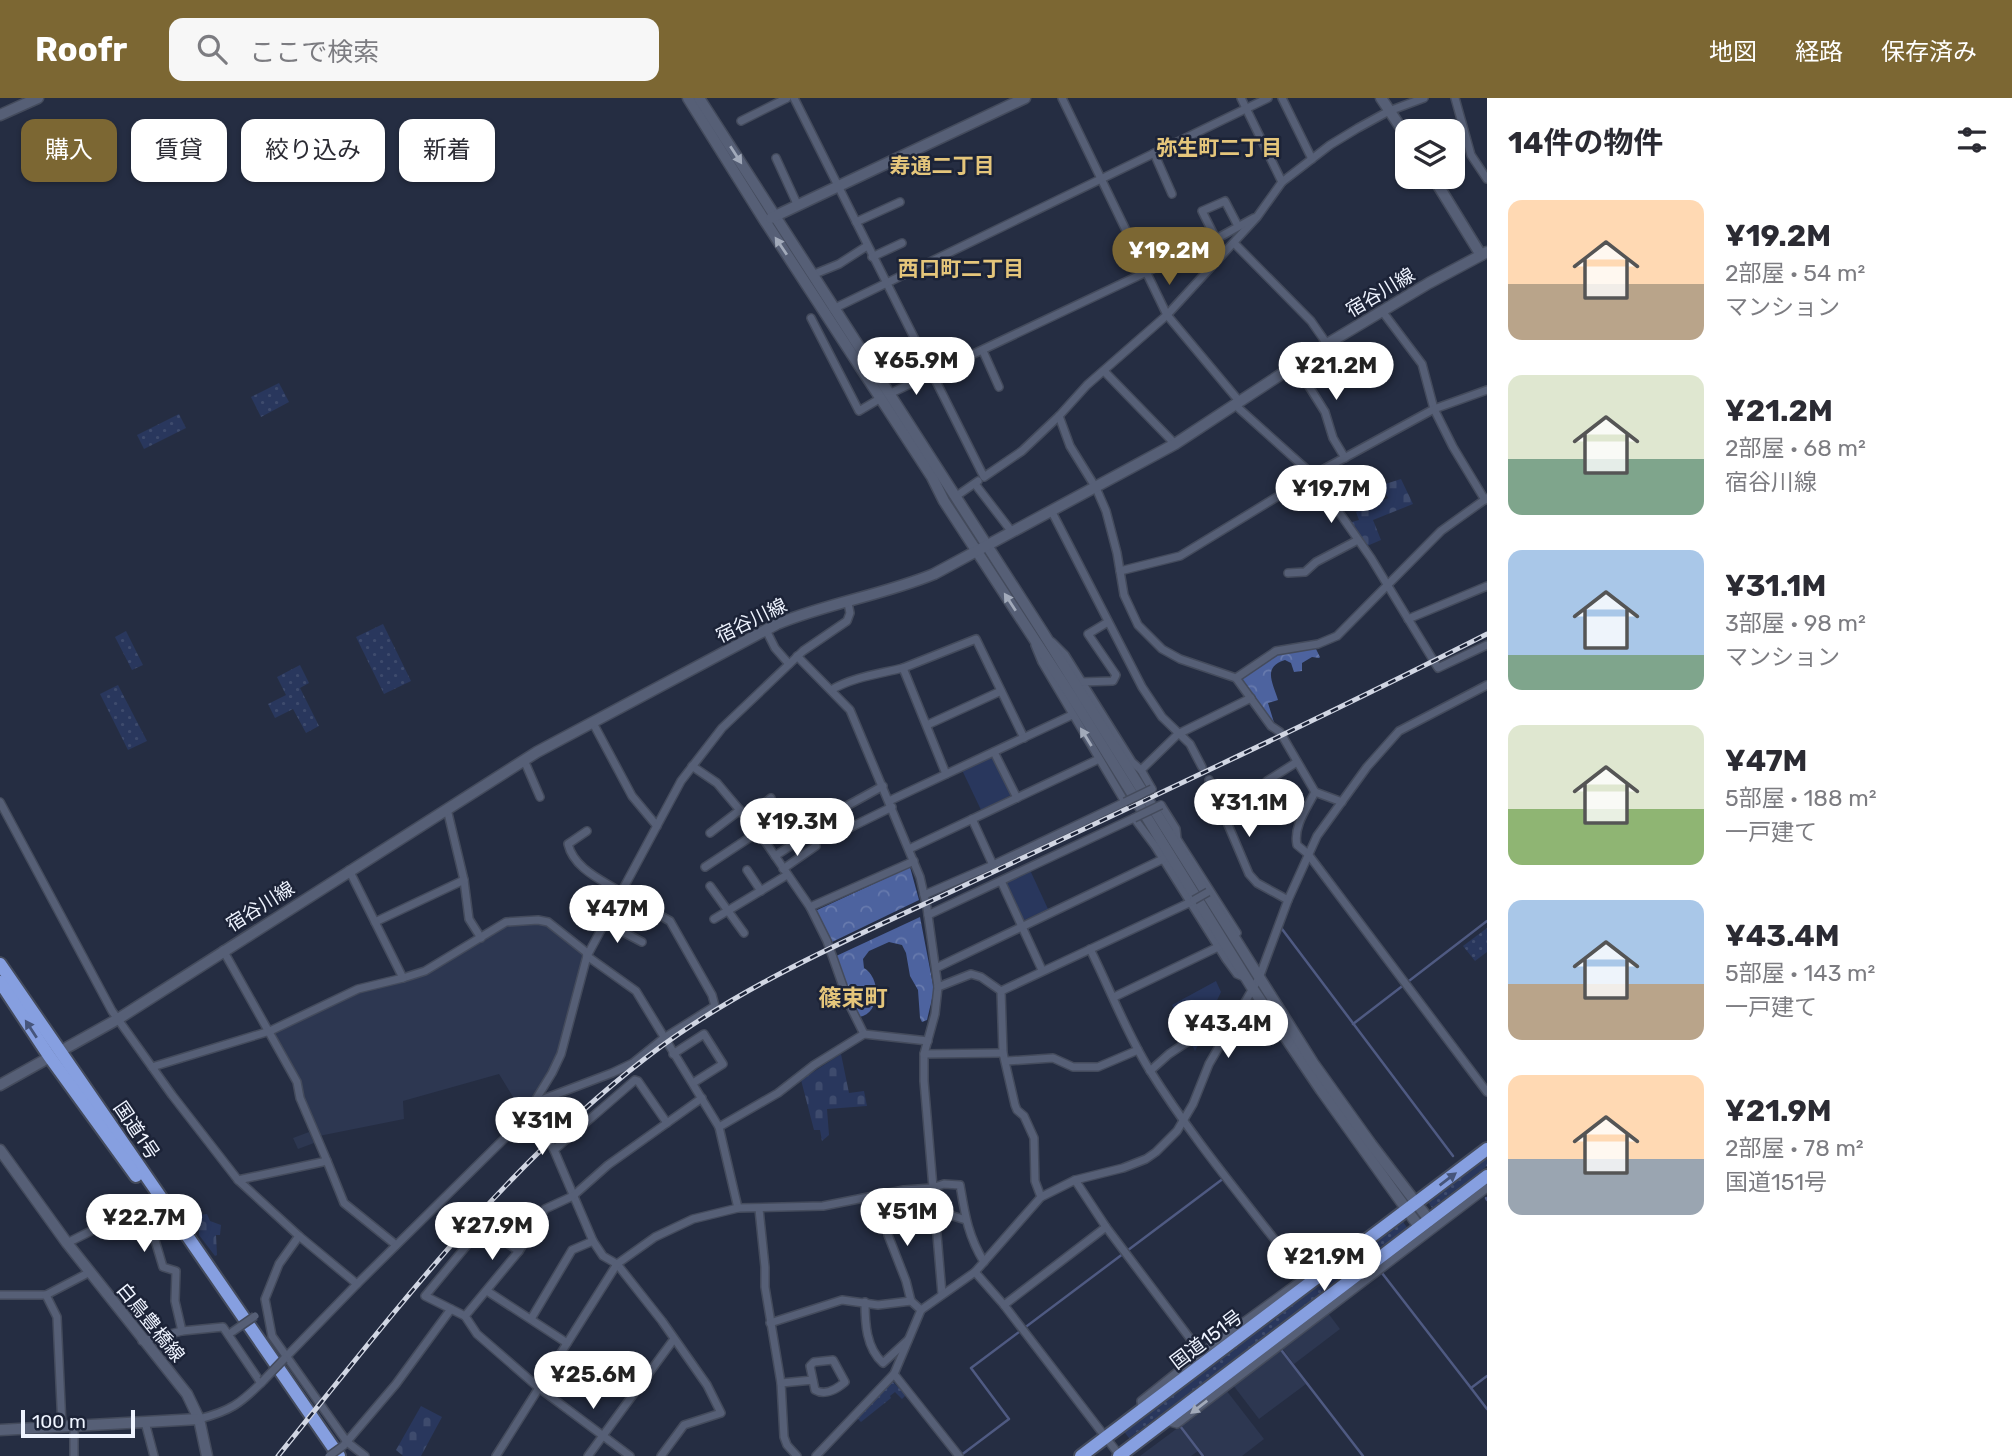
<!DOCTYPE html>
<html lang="ja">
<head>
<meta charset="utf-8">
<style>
  body { margin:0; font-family:Rubik,"Noto Sans JP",sans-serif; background:#f7f7f7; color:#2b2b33; height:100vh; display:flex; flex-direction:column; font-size:26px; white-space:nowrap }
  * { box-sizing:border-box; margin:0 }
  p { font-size:23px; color:#7c7c81 }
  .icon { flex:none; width:38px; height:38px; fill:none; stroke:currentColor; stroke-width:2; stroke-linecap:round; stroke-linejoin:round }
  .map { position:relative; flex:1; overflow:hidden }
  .sheet { display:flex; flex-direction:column; background:#fff; width:525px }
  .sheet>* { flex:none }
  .banner { position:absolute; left:21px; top:21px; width:665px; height:63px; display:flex; gap:14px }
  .tools { position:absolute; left:1395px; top:21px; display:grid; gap:14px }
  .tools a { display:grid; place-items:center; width:70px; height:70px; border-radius:14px; background:#fff; box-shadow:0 2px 5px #0004; font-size:35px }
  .scale { position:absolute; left:21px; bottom:18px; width:114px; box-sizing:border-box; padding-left:7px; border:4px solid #eff4ff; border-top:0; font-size:19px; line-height:24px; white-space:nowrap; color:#eff4ff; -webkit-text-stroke:5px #1c2337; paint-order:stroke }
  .price { position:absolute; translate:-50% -60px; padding:0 16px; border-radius:24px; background:#fff; color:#222; font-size:23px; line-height:46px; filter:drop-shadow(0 2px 4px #0008) }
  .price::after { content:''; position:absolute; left:50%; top:42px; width:21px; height:16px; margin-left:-10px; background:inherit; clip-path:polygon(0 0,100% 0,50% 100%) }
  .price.selected { background:#7c6733; color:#fff }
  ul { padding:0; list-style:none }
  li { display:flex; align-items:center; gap:21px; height:175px; padding:0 21px }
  li span { display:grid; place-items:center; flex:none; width:196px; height:140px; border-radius:14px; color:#555 }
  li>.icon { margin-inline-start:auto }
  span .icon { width:84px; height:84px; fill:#fffc; stroke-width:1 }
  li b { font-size:30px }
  h2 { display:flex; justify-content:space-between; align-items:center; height:84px; padding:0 21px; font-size:30px }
  .pill { padding:0 24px; border-radius:14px; background:#fff; box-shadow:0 2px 5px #0004; font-size:24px; line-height:63px }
  .pill.selected { background:#7c6733; color:#fff }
  header { display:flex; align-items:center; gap:42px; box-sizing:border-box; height:98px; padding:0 35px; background:#7c6733; color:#fff }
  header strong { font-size:33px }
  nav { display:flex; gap:38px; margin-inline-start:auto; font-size:24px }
  .search { width:490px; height:63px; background:#f7f7f7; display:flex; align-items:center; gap:18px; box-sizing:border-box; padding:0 24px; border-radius:14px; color:#7c7c81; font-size:26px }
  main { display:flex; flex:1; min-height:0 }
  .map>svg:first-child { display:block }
  .built { fill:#2d3751 }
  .grass { fill:url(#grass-dots) }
  .forest { fill:url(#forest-crowns) }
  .cemetery { fill:url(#cemetery-stones) }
  .park { fill:#29375d }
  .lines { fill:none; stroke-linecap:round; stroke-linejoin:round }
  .stream { stroke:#4f5a82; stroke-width:2.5 }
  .street-casing { stroke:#444b5c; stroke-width:10 }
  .secondary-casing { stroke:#444b5c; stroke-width:13 }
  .highway-casing { stroke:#444b5c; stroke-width:16 }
  .street { stroke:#565f76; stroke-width:7 }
  .secondary { stroke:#565f76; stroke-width:10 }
  .highway { stroke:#869fe0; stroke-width:12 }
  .rail-casing { stroke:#d1d6e3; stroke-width:5 }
  .rail { stroke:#1c2337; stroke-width:2.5; stroke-dasharray:8; stroke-linecap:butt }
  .street-bridge-casing { stroke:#444b5c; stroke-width:10; stroke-linecap:butt }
  .street-bridge { stroke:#565f76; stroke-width:7 }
  .oneway { fill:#a2aaba }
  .oneway2 { fill:#46557b }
  .labels { text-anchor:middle; stroke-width:5; stroke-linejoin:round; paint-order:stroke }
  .street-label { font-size:19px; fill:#eff4ff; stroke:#1c2337 }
  .neighbourhood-label { font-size:21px; font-weight:bold; fill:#e5c67b; stroke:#1c2337 }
  .quarter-label { font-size:23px; font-weight:bold; fill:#e5c67b; stroke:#1c2337 }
</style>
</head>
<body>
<header>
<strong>Roofr</strong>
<div class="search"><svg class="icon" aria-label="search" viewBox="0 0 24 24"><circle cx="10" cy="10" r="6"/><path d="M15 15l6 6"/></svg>ここで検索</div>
<nav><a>地図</a><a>経路</a><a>保存済み</a></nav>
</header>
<main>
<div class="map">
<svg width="1487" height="1358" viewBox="0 0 1487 1358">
  <defs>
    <pattern id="grass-dots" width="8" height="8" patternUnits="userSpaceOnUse" patternTransform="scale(1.75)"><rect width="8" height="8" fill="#29375d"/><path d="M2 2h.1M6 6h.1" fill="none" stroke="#3e4b6d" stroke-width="1.8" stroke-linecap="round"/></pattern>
    <pattern id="forest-crowns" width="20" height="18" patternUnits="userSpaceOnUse" patternTransform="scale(1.75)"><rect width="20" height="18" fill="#4d639f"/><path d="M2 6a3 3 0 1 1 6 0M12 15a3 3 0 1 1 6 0" fill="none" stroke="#677aad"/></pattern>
    <pattern id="cemetery-stones" width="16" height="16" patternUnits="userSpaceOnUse" patternTransform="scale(1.75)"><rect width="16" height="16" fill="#29375d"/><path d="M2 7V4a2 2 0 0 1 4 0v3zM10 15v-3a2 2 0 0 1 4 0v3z" fill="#3e4b6d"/></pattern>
  </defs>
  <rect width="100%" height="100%" fill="#252d42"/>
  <g class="built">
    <path d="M537,824L547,826L585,858L559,956L549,975L523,1015L499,976L403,1003L404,1021L319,1038L303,1000L300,982L274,936L275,933L359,893L423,878L507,826Z"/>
    <path d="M309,1034L314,1045L298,1051L293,1040Z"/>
    <path d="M1328,1215L1340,1231L1294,1266L1282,1250Z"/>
    <path d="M1280,1251L1306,1286L1259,1321L1233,1287Z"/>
    <path d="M1226,1292L1264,1341L1242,1358H1205L1180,1327Z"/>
    <path d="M1179,1329L1198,1353L1191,1358H1140Z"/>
  </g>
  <g class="grass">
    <path d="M279,285L289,304L261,319L251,299Z"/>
    <path d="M179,316L186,330L144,351L137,337Z"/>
    <path d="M383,526L411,583L384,596L356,539Z"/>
    <path d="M126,533L143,567L132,572L115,539Z"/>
    <path d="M300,567L309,585L300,590L319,628L306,635L293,611L275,620L268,606L286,597L277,579Z"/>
    <path d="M118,587L147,643L128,652L100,596Z"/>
    <path d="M1487,830V854L1475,863L1463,848Z"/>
    <path d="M1487,1059V1068L1432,1110L1426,1101Z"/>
    <path d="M1400,1120L1409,1132L1129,1340L1122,1331Z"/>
    <path d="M892,1283L906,1297L902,1301L895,1294L890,1298L891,1300L861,1324L857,1320Z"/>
  </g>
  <g class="forest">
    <path d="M1315,549L1320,559L1319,560L1312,559L1302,565V573L1294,574L1291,565L1285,562C1262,569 1273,585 1278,602L1268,605L1276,631L1241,580L1278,556Z"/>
    <path d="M910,769L919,802L830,845L815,813Z"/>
    <path d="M920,819L934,892L927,922L922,924L920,920L918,892L910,878L906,855L902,847L889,844L869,853L863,861L864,870C882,881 880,916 859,919L853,909L834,859Z"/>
  </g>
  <g class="cemetery">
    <path d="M1401,381L1413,406L1373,422L1381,442L1367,448L1352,424L1359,422L1356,414L1388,400L1382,387Z"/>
    <path d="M841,956L849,995L864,993L867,1008L827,1011L829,1037L822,1043L820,1032H814L801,982Z"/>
    <path d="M207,1116L210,1123L221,1127L220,1137H216L217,1157L215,1158L199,1137V1117Z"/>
    <path d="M421,1308L442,1319L421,1358H403L396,1352Z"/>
  </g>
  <g class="park">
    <path d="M992,657L1011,697L981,712L962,672Z"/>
    <path d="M1030,772L1048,811L1024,822L1006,784Z"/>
    <path d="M1216,883L1221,894C1211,914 1206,933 1195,953L1172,907Z"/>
    <path d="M518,1110L526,1131L517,1146L514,1147L493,1132L490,1119Z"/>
  </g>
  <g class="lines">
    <g class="stream">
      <path d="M1282,831L1453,1058"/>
      <path d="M1353,926L1487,823"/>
      <path d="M1486,1100L1487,1102"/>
      <path d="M1382,1175L1471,1290"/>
      <path d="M1282,1253L1363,1358"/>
      <path d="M1487,1278L1471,1290L1487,1311"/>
      <path d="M1180,1328L1203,1358"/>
      <path d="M960,1358L1009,1321L971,1270L1224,1080"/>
    </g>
    <defs>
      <g id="street">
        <path d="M794,0L984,379L1022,353L1059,318L1087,287L1167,217L1257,119L1282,84L1330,47L1358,30L1389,13L1424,0"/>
        <path d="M1062,0L1167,217L1239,303"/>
        <path d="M1241,0L1282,84"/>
        <path d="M1282,0L1312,61"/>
        <path d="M1455,0L1471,57L1487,81"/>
        <path d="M741,23L787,0"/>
        <path d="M1154,55L1172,96"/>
        <path d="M776,60L798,108"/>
        <path d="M856,124L900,104"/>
        <path d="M1216,141L1202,113L1225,103L1238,128"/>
        <path d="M1234,145L1311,223L1327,246"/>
        <path d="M872,159L902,145"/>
        <path d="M812,177L839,166L867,148"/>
        <path d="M833,211L1268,0"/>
        <path d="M1382,213L1422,266L1434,311L1453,349L1485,402"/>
        <path d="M811,220L859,313L881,300"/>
        <path d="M983,253L999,289"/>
        <path d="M1295,266L1325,314L1333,340L1345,360"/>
        <path d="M1104,273L1175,346"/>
        <path d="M889,296L1216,141L1254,120"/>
        <path d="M1234,306L1313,377L1371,460L1438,570L1487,547"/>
        <path d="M1059,318L1070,348L1096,390L1106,413L1117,455L1124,497L1138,527L1162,551L1180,561L1236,580L1271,628L1280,634L1315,694C1307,710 1293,728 1297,747L1308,756L1487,994"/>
        <path d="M975,386L1012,434"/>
        <path d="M955,399L978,383"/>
        <path d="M1052,414L1142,589L1162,619L1190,646L1202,669"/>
        <path d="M1120,473L1180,458L1313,377L1434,311L1487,292"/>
        <path d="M1288,475L1305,474L1316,464L1358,442"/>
        <path d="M1408,521L1487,488"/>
        <path d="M766,532L775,550L789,566"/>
        <path d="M1052,544L1065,557L1132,664L1141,672L1152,691"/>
        <path d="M797,558L850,612L920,779L927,810L938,889L935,916L924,956V983L942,1196"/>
        <path d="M1236,580L1276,553L1318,546L1337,538L1441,433L1487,400"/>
        <path d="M1081,584L1113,583L1116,577L1088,536L1108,524"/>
        <path d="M831,592C853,579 879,576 903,570"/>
        <path d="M593,625L632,698L657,728"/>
        <path d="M927,627L1001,593"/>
        <path d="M994,654L1017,700"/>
        <path d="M524,662L540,699"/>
        <path d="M692,668L717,685L760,736L810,809L827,843L850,908L864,936"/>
        <path d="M1141,672L1178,636L1251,600"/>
        <path d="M946,676L903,570L976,541L1024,640"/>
        <path d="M1209,682L1249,776L1257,785L1288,802"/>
        <path d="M1315,694L1342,704"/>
        <path d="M889,703L1072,617"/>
        <path d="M0,704L112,913L172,997L238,1082"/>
        <path d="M817,706L835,737L892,709"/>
        <path d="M1161,707L1176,731L1177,741L1237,835"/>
        <path d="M447,711L464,782L469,821L481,840"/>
        <path d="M1288,719L1272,696L1267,683L1297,664"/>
        <path d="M746,720L771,700"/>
        <path d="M825,720L883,688"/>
        <path d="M587,733L568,746C574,771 602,782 622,795"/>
        <path d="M710,735L740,712"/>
        <path d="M909,751L1099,661"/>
        <path d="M775,758L804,739"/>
        <path d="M993,767L1125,704L1042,564L1035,547"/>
        <path d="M705,769L758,734"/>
        <path d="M783,771L816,748"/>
        <path d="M747,772L761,793"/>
        <path d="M1001,783L1042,872"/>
        <path d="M710,788L744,835"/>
        <path d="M924,797L993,767L972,721"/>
        <path d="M810,809L914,763"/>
        <path d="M928,817L1134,720L1155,748L1226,861L1237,876L1246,880"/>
        <path d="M714,821L787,777"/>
        <path d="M375,824L464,782"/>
        <path d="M606,825L642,844"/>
        <path d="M1090,851C1110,891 1126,934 1149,971C1195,1045 1253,1112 1305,1181"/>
        <path d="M223,852L297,984L300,1000L327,1063L238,1082L299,1138L279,1166L265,1201L272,1238L347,1344L365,1358"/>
        <path d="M936,870L1163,761"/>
        <path d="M403,880L425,873L506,824L538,822L548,824L586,854L587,858L636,893L719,1029L738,1110"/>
        <path d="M938,889L971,876L981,879L1001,893"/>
        <path d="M1001,893L1003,955L1015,1007L1017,1012L1024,1018L1034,1040L1035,1083L1041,1099"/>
        <path d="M1001,893L1193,803"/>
        <path d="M1114,899L1218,849"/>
        <path d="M673,956L704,936L723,966L693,985"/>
        <path d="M924,956L1003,955"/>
        <path d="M1007,963L1053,960L1073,969H1098L1138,952"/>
        <path d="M152,969L270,933L358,891L403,880L349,772"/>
        <path d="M1150,973L1169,956L1187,944"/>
        <path d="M533,1005L612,975L633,965L664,940L715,908L712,897L670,823L621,796"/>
        <path d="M530,1011L554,1052L593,1143L603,1158L617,1166L662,1223L707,1287L721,1315L684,1327L661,1358"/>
        <path d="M719,1029L778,995L814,967L864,936L928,943"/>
        <path d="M554,1052L635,982L638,983L667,1025"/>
        <path d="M327,1063L344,1105L396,1147"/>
        <path d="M1075,1082L1106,1129L1201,1255"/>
        <path d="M886,1097L888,1137L906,1183L911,1203"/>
        <path d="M759,1111L765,1169V1189L781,1285L784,1339L787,1347L797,1358"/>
        <path d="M934,1118H953L966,1122"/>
        <path d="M299,1138L357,1186"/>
        <path d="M67,1145L93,1132L148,1119L163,1169L176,1173L175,1203L182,1233"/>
        <path d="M519,1153L482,1129L425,1198L465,1218L477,1236L539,1290L630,1358"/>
        <path d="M975,1174L1004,1207L1120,1358"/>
        <path d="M487,1193L567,1245"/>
        <path d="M0,1197H46L90,1174"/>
        <path d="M46,1197L57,1219L62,1329"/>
        <path d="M865,1204C865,1225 866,1250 883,1265L908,1242"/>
        <path d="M1004,1207L1106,1129"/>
        <path d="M465,1218L519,1153L545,1111L573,1098L608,1067L702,1000"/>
        <path d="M531,1221L572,1152L593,1143"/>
        <path d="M770,1225L842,1202L878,1207L911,1203L921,1212"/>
        <path d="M142,1243L182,1233L223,1229L261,1285"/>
        <path d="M284,1261L357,1186L513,1032L530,1011L552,975L561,956L587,858L681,683L722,630L803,553L847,523L850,515L848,505"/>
        <path d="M894,1276L959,1358"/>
        <path d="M781,1285L813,1282L810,1268L814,1264L833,1262L845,1284C837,1291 825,1298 815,1292L813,1282"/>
        <path d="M1142,1313L1141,1303L1201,1255L1322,1167L1330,1171"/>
        <path d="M199,1321C230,1313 240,1306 263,1283"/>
        <path d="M1166,1323L1177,1326L1487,1090"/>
        <path d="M145,1324L154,1358"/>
        <path d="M74,1329V1358"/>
        <path d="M344,1347L396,1286L451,1211"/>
        <path d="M496,1358L617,1166L655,1139L693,1121L738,1110L823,1108L904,1092L932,1090L944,1086L960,1087C965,1117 968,1138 984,1164"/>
        <path d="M588,1358L674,1241"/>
        <path d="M816,1358L894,1276L921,1212L975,1174L1041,1099L1075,1082L1123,1070L1146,1061L1156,1054L1177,1033L1193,1006L1209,966L1259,880L1288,802L1317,738L1367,669L1399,633L1487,587"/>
      </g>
      <g id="secondary">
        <path d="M688,0L765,123L932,379L944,403L1074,602L1253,891L1321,992L1420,1130"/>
        <path d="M699,0L1042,533L1313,965L1371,1046L1430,1123"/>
        <path d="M1381,0L1407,39"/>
        <path d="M0,17L38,0"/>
        <path d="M1433,79L1481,157"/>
        <path d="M771,120L1025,0"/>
        <path d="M0,987L118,921L537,654L777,526C828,505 883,497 934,476L1175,346L1327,246L1429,185L1487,154"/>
        <path d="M0,1052L67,1145L187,1296L199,1321L207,1358"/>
        <path d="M0,1332L199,1321"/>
      </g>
      <g id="highway">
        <path d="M0,866L339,1358"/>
        <path d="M0,884L49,958L136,1078"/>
        <path d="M1081,1358L1487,1051"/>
        <path d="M1119,1358L1487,1078"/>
      </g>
    </defs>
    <use href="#street" class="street-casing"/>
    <use href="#secondary" class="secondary-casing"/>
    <use href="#highway" class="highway-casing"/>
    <use href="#street" class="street"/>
    <use href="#secondary" class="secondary"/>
    <use href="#highway" class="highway"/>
    <defs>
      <path id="rail" d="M278,1358C392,1217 503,1070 647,959C744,884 866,834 976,782C1147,701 1318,622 1487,536"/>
    </defs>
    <use href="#rail" class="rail-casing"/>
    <use href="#rail" class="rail"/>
    <defs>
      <g id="street-bridge">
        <path d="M1125,704L1152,691"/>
        <path d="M1134,720L1161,707"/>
        <path d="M1194,802L1208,794"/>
        <path d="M232,1234L255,1218"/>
        <path d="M263,1283L284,1261"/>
        <path d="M329,1358L343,1348"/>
      </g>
    </defs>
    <use href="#street-bridge" class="street-bridge-casing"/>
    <use href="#street-bridge" class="street-bridge"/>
  </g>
  <defs><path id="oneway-solid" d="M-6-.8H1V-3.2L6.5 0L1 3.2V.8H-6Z" transform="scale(1.75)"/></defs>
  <g class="oneway">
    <use href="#oneway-solid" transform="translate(736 57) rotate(57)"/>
    <use href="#oneway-solid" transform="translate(781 148) rotate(-124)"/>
    <use href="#oneway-solid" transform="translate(1010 504) rotate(-123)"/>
    <use href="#oneway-solid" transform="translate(1086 639) rotate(-122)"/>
    <use href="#oneway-solid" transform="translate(1199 1309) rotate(142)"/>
  </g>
  <g class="oneway2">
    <use href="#oneway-solid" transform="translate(31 931) rotate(-123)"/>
    <use href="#oneway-solid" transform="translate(1448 1081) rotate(-37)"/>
  </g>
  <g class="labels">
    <g class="street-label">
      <text transform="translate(1380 194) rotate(-31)" y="7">宿谷川線</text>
      <text transform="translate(751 522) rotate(-26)" y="7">宿谷川線</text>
      <text transform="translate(260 808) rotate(-32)" y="7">宿谷川線</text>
      <text transform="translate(137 1032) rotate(56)" y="7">国道1号</text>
      <text transform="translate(151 1224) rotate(51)" y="7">白鳥豊橋線</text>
      <text transform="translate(1206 1241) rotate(-37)" y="7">国道151号</text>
    </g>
    <g class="neighbourhood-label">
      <text x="1219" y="57">弥生町二丁目</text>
      <text x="942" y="75">寿通二丁目</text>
      <text x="961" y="178">西口町二丁目</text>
    </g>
    <g class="quarter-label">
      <text x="853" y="908">篠束町</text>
    </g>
  </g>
</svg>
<div class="tools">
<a><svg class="icon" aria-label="layers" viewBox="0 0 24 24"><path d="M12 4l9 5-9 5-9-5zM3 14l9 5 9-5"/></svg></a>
</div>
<div class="scale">100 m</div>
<b class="price selected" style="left:1169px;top:189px">¥19.2M</b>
<b class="price" style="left:916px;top:299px">¥65.9M</b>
<b class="price" style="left:1336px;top:304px">¥21.2M</b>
<b class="price" style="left:1331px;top:427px">¥19.7M</b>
<b class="price" style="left:1249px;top:741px">¥31.1M</b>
<b class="price" style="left:797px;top:760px">¥19.3M</b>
<b class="price" style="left:617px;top:847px">¥47M</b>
<b class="price" style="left:1228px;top:962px">¥43.4M</b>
<b class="price" style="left:542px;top:1059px">¥31M</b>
<b class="price" style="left:907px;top:1150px">¥51M</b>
<b class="price" style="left:144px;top:1156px">¥22.7M</b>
<b class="price" style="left:492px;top:1164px">¥27.9M</b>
<b class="price" style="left:1324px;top:1195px">¥21.9M</b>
<b class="price" style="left:593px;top:1313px">¥25.6M</b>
<div class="banner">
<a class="pill selected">購入</a>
<a class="pill">賃貸</a>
<a class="pill">絞り込み</a>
<a class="pill">新着</a>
</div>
</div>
<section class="sheet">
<h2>14件の物件<svg class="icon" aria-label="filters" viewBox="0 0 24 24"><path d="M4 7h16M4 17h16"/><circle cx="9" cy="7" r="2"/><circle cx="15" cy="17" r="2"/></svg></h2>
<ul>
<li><span style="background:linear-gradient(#ffd9b3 60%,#b9a48a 0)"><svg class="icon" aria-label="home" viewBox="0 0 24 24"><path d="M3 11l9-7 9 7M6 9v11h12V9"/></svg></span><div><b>¥19.2M</b><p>2部屋 · 54 m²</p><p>マンション</p></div></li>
<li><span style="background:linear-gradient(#dfe7d0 60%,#7fa58c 0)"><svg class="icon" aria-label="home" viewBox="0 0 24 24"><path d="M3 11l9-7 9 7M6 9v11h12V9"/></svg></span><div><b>¥21.2M</b><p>2部屋 · 68 m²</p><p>宿谷川線</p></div></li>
<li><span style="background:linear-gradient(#a9c7e8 75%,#7fa58c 0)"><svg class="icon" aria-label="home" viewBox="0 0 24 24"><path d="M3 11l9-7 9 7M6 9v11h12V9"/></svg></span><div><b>¥31.1M</b><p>3部屋 · 98 m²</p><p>マンション</p></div></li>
<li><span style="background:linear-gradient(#dfe7d0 60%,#8fb573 0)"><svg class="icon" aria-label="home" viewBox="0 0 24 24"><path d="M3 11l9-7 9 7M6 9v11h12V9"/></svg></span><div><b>¥47M</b><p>5部屋 · 188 m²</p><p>一戸建て</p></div></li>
<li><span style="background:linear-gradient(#a9c7e8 60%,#b9a48a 0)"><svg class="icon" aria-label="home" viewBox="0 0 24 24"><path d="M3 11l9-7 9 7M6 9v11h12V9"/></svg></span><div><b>¥43.4M</b><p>5部屋 · 143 m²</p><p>一戸建て</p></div></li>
<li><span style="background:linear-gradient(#ffd9b3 60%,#9aa5b1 0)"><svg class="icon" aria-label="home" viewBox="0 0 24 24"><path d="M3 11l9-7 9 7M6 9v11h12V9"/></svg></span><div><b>¥21.9M</b><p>2部屋 · 78 m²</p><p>国道151号</p></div></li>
</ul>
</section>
</main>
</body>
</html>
